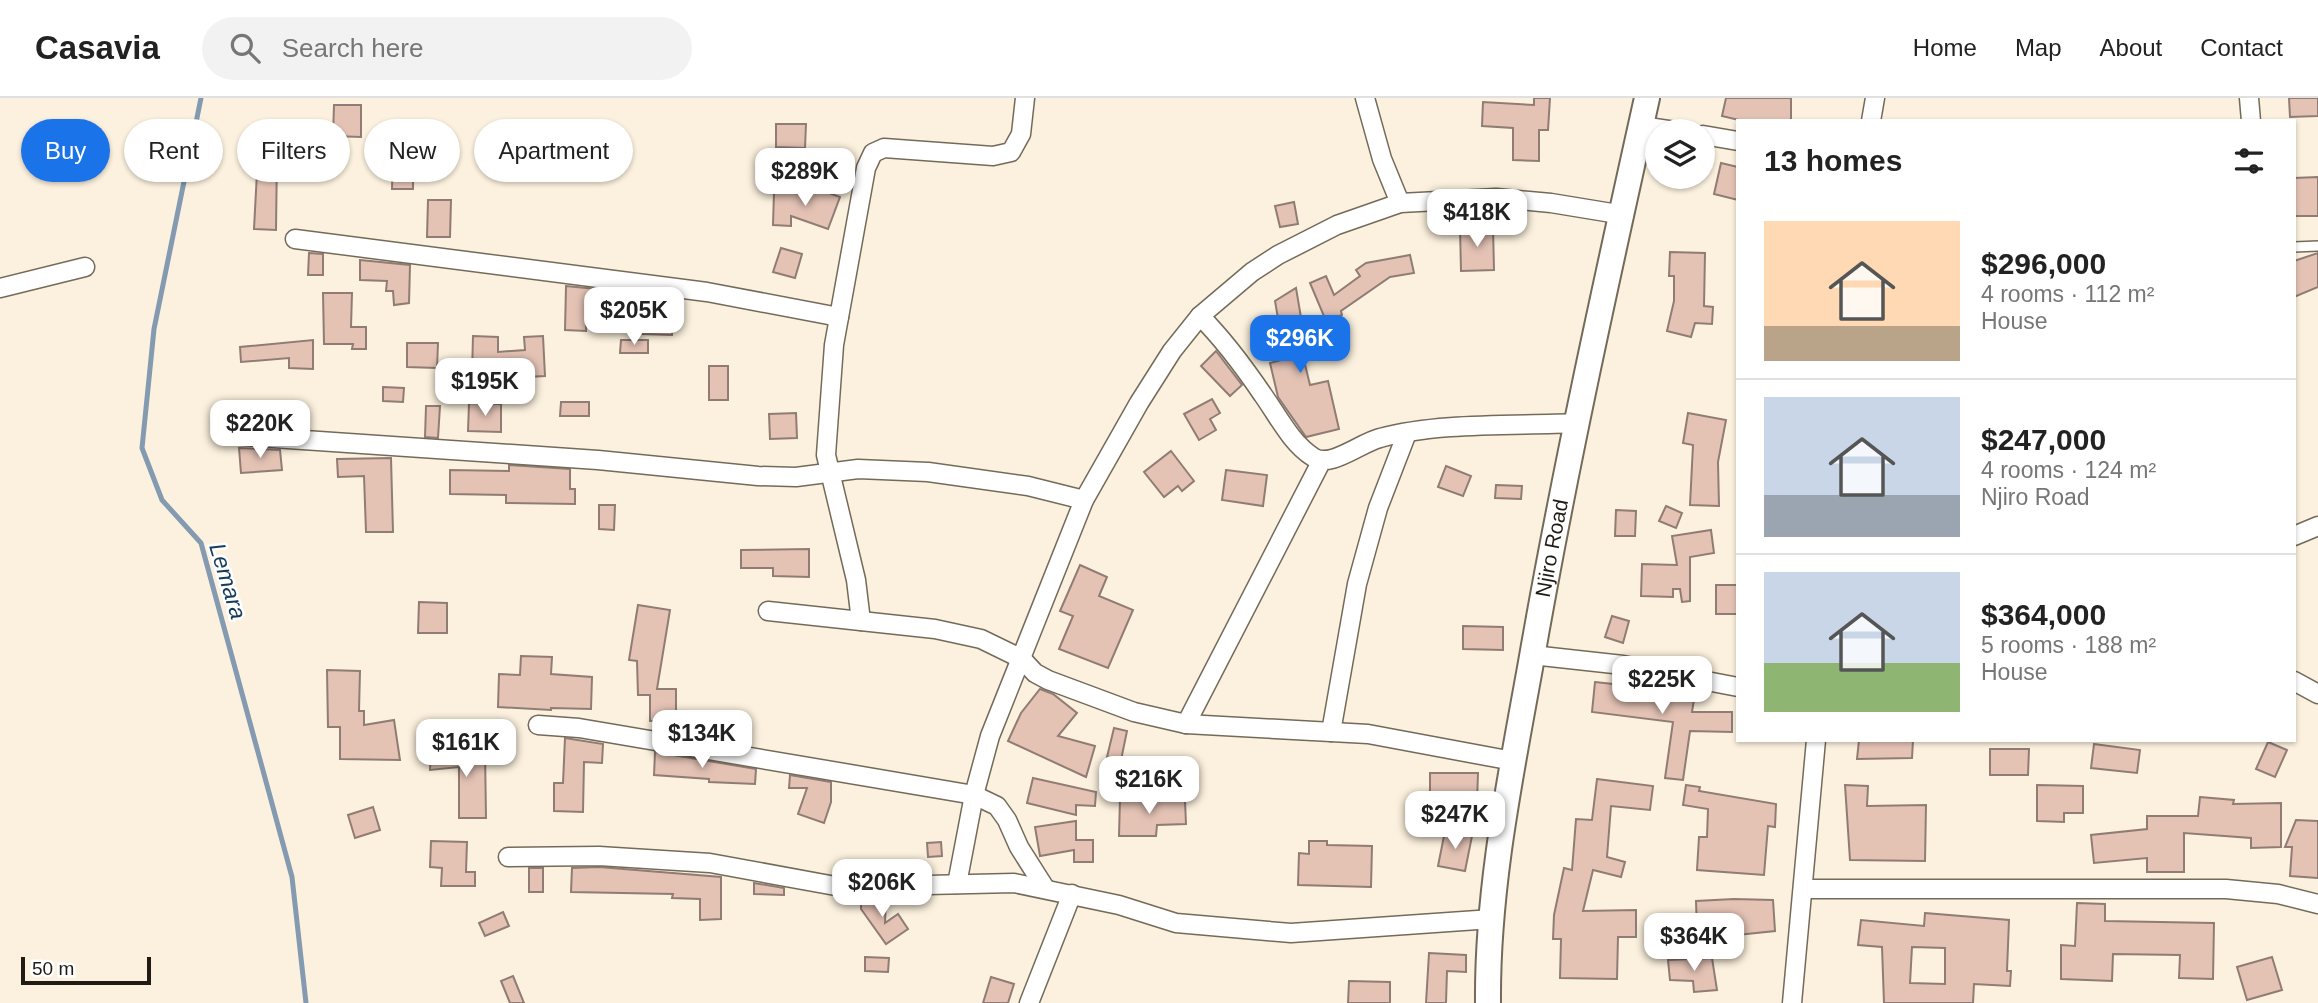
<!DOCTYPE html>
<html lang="en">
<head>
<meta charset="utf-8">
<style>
  body { margin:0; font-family:Arial,sans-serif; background:#f2f2f2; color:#222; height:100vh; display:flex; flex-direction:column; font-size:26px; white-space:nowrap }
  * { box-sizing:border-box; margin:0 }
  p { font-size:23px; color:#767676 }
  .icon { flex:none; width:38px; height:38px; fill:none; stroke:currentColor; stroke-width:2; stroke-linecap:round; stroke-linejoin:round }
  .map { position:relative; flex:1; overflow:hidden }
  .details { position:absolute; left:1736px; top:21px; width:560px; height:623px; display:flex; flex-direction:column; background:#fff; border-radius:0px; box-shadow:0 2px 5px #0004 }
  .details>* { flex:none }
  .top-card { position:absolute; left:21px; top:21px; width:665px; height:63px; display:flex; gap:14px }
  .fabs { position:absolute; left:1645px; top:21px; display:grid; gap:14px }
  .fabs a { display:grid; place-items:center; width:70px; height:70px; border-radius:50%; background:#fff; box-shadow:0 2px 5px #0004; font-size:35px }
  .scale { position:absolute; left:21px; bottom:18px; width:130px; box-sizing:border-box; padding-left:7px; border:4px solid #201c15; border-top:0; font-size:19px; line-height:24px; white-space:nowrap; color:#201c15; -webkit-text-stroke:5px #fff; paint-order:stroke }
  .price { position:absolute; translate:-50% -60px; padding:0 16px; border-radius:14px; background:#fff; color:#222; font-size:23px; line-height:46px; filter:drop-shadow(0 2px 4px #0008) }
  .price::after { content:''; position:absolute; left:50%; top:42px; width:21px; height:16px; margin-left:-10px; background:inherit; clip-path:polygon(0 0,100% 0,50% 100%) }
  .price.current { background:#1a73e8; color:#fff }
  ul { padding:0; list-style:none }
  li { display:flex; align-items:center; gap:21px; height:175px; padding:0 28px }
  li+li { border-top:2px solid #e0e0e0 }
  li span { display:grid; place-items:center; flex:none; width:196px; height:140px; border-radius:0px; color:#555 }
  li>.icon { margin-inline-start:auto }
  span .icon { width:84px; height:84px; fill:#fffc; stroke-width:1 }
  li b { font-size:30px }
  h2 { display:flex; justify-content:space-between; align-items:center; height:84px; padding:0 28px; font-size:30px }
  .pill { padding:0 24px; border-radius:32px; background:#fff; box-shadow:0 2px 5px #0004; font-size:24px; line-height:63px }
  .pill.current { background:#1a73e8; color:#fff }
  header { display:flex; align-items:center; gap:42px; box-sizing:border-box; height:98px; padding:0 35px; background:#fff; border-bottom:2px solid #e0e0e0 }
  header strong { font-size:33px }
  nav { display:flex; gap:38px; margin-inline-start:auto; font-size:24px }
  .search { width:490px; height:63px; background:#f2f2f2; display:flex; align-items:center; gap:18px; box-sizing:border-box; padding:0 24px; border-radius:38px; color:#767676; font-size:26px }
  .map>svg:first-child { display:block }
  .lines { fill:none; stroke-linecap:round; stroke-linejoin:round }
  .stream { stroke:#839ab0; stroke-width:5 }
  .building { fill:#e4c3b5; stroke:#907c74; stroke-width:2; fill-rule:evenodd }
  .lane-casing { stroke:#736a5a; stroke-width:12 }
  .street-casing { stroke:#736a5a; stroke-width:21 }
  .secondary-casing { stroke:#736a5a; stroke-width:28 }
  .lane { stroke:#fff; stroke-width:9 }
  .street { stroke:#fff; stroke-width:18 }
  .secondary { stroke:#fff; stroke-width:24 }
  .labels { text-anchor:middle; stroke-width:5; stroke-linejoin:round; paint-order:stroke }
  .street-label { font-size:21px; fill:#201c15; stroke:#fff }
  .water-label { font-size:23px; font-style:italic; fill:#143b5c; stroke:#fff }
</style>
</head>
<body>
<header>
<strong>Casavia</strong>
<div class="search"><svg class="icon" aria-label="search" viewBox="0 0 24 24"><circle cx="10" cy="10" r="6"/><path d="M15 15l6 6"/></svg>Search here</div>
<nav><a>Home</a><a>Map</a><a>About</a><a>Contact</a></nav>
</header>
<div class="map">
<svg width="2318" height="905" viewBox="0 0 2318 905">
  <rect width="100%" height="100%" fill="#fcf1de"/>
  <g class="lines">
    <path class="stream" d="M201,0L154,231L142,350L162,402L201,445L292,779L306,905"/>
  </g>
  <g class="building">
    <path d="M1534,0H1550L1548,32H1539V63L1513,62V30L1482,28L1483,4L1534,7Z"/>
    <path d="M1726,0H1791V23H1743L1722,18Z"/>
    <path d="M2289,0H2318V18L2290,19Z"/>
    <path d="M334,7H361V39L333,38Z"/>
    <path d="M776,26H806L805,50L776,49Z"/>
    <path d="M393,54H413V91H392Z"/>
    <path d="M258,55H277L276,132L254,131Z"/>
    <path d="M1721,65L1738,69V102L1714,96Z"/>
    <path d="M2318,79V118H2294V80Z"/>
    <path d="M813,89L840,99L828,131L791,118V128L773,127L774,94L811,96Z"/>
    <path d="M428,102H451L450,139H427Z"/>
    <path d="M1294,104L1298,126L1280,129L1275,108Z"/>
    <path d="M1493,129L1494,172L1461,173L1460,130Z"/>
    <path d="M781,150L802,156L795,180L773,174Z"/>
    <path d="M1670,154L1705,155L1704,208L1713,209L1712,226L1695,225L1691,239L1667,233L1674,203V178H1669Z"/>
    <path d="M309,155L323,156V177H308Z"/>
    <path d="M2318,155V189L2294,199V163Z"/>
    <path d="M1410,157L1414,175L1390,179L1341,213L1342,217L1326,223L1310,185L1326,178L1334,197L1360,178L1356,172L1366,165Z"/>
    <path d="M360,162L410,167L409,205L394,207L393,193H386L387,183L360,182Z"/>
    <path d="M566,188L596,191V222H586V233L565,232Z"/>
    <path d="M1296,190L1306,249L1301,250L1310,287L1328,283L1339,331L1306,339L1278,299L1270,265L1285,261L1275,203Z"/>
    <path d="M323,195H352L351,229H366V251H352L353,246H324Z"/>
    <path d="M642,198L673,201L672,237L642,236Z"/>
    <path d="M473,238L498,239V254L525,252L524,239L543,238L545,278L510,280V276H472Z"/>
    <path d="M313,242V271L289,270V260L241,264L240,249Z"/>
    <path d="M621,242H648V255H620Z"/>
    <path d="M407,245H438L437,270L407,269Z"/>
    <path d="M1216,253L1242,287L1230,298L1201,268Z"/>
    <rect x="709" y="268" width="19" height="34"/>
    <path d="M383,289L404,290L403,304L383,303Z"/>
    <path d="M1212,301L1220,315L1210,321L1216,332L1199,342L1184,316Z"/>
    <path d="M561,304H589V318H560Z"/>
    <path d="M469,305L501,306V334L468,333Z"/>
    <path d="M241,308L264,309L263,328L241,326Z"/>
    <path d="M426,308H440L438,340L425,339Z"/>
    <path d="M796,315L797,340L770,341L769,316Z"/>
    <path d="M1688,315L1726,322L1718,364L1719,408L1690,407L1693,347L1683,345Z"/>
    <path d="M239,350L280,352L282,372L241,375Z"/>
    <path d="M1171,353L1194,383L1182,393L1178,388L1164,399L1144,374Z"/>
    <path d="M391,360L393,434H366L364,378L338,379L337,361Z"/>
    <path d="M509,367L570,371V391H575V406L506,405V397L450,396V372L509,373Z"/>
    <path d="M1446,368L1471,378L1463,398L1438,389Z"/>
    <path d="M1226,372L1267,377L1263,408L1222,402Z"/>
    <path d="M1496,387L1522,388L1521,401L1495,400Z"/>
    <path d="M599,407H615L614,432L599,431Z"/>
    <path d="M1666,408L1682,415L1676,430L1659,423Z"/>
    <path d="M1616,412L1636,413L1635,438H1615Z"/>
    <path d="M1711,432L1714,455L1690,459V503L1682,504L1680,491H1673V499L1641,498L1642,466L1677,467L1672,438Z"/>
    <path d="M809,451V479L773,478V470H741V452Z"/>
    <path d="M1080,467L1107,479L1099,498L1133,512L1108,570L1059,551L1073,518L1060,513Z"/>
    <rect x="1716" y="487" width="22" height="29"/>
    <path d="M419,504L447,505V535H418Z"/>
    <path d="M638,507L670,512L657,591H676V622L650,623V597H638L637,563L629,562Z"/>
    <path d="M1612,518L1629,523L1623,545L1605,539Z"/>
    <path d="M1463,528L1503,529V552L1463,551Z"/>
    <path d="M521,558L552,559L551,576L592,579L591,611L551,610V612L498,609L499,576L520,577Z"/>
    <path d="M327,572L360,573L359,613H364V627L394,622L400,662L340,661V629H328Z"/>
    <path d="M1595,584L1695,595L1692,614H1732V634L1690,633L1683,682L1665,680L1673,624L1592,614Z"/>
    <path d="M1040,591L1053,596L1077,615L1058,638L1095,648L1086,679L1008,643L1021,615Z"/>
    <path d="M1114,630L1127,633L1121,662L1107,659Z"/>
    <path d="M565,640L603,646L602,665L584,664L583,714L554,713V685H563Z"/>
    <path d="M1859,642H1913L1912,660L1857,661Z"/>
    <path d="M2268,644L2287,652L2275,679L2256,671Z"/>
    <path d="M2094,646L2140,652L2137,675L2091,670Z"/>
    <path d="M1990,651H2029L2028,677H1990Z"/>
    <path d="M431,652H485L486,720H459V669L430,672Z"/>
    <path d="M655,654L756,671L755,686L709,684V681L654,677Z"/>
    <path d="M1430,675H1478L1477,704H1430Z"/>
    <path d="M790,677L831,684V704L824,725L798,716L807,690H789Z"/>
    <path d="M1033,680L1096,694L1095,708L1076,707V717L1027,705Z"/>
    <path d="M1597,681L1653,688L1650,712L1611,708L1607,759L1625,764L1621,779L1593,772L1583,813L1636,812V839H1618L1617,881L1560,880L1561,841H1553L1554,817L1564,770L1572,772L1576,721L1592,722Z"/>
    <path d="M1686,687L1700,689L1699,693L1776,706L1775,729L1768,728L1764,777L1697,772L1699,739H1707L1708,711L1683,707Z"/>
    <path d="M1845,687L1868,688L1867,708L1926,707L1925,763L1850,762Z"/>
    <path d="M2037,687L2083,688V715H2064V724L2037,723Z"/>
    <path d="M2200,699L2234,702L2233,706L2281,705V749L2251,750V740L2184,735V774H2147V760L2094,765L2091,737L2147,731V718H2198Z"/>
    <path d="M1120,700L1185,703L1186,726L1157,727L1156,738H1119Z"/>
    <path d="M373,709L380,732L355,740L348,717Z"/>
    <path d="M2296,722L2318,723V780L2290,778L2292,749H2285Z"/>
    <path d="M1076,723V742H1093V764H1074V752L1040,758L1035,729Z"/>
    <path d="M1445,733L1472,738L1465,773L1438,768Z"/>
    <path d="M431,743L467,744L466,774H475V788H441L442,770L430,769Z"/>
    <path d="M1309,743H1327V747L1372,748L1371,789L1298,787L1299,755L1309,756Z"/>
    <path d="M941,744L942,758L928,759L927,745Z"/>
    <path d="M599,769L721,779V821L700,822V801L672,800L673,796L571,794L572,770Z"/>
    <rect x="529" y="770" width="14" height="24"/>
    <path d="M754,785L784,790V797L754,796Z"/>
    <path d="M886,799L885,825L898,816L908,831L886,846L861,811V800Z"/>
    <path d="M1734,801L1773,802L1775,833L1728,838V832L1697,834L1696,803Z"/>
    <path d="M2077,805L2105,806V823L2214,825L2213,881L2179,880L2180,857L2113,856L2112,883L2061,881V847L2075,848Z"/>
    <path d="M503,814L509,828L485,838L479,825Z"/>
    <path d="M1925,815L2009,822L2007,873H2011L2010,888L1974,886L1973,905H1884L1882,849L1858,847L1861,822L1924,828ZM1912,849L1945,850V886L1910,885Z"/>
    <path d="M1429,855L1466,857V874L1447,873L1446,905H1426Z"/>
    <path d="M865,859L889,860L888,874L865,873Z"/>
    <path d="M2272,859L2282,892L2247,902L2237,869Z"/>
    <path d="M1712,860L1717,892L1694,894L1693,883L1670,882L1668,862Z"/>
    <path d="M513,878L524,905H510L501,883Z"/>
    <path d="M991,879L1014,886L1008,905H983Z"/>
    <path d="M1349,883L1390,884V905H1348Z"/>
  </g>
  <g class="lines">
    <defs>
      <path id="lane" d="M2294,149L2318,148"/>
      <g id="street">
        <path d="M1365,0L1382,61L1400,105"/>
        <path d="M2249,0L2251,23"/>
        <path d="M1871,23L1875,0"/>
        <path d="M1641,28L1675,33"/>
        <path d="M1703,37L1738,43"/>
        <path d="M295,141L707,194L839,219"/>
        <path d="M0,190L85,169"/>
        <path d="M1200,218C1224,242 1244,269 1263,297C1278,318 1291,345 1313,359C1330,371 1360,345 1380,340C1438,324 1516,328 1576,325"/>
        <path d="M230,337L598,362L758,378L796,379L858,371L928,374L1028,388L1084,402"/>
        <path d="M2294,438L2318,428"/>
        <path d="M768,513L935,531L981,541L1022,561L1035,575L1048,582L1134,614L1186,626L1368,636L1513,663"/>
        <path d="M861,523L856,482L826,357L834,247L866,70L873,55L884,50L993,58L1011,54L1021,36L1025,0"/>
        <path d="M1532,557L1623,567L1738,589"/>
        <path d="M2294,583L2318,596"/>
        <path d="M1186,626L1321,364"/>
        <path d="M538,627L579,630L974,697L997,708L1007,722L1019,749L1045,790"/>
        <path d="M1331,634L1357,486L1378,410L1407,335"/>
        <path d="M508,759L599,758L710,765L841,789L1014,785L1119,807L1176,825L1291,835L1492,821"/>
        <path d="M957,786L974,697L990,638L1084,402L1139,305L1172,253L1200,218L1252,174L1278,157L1337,127L1400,105L1496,100L1551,105L1624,117"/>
        <path d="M1803,791H2226L2278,796L2318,806"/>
        <path d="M1029,905L1072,796"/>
        <path d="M1792,905L1816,642"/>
      </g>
      <g id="secondary">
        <path id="s1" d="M1488,905C1487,792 1510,681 1530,570C1563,379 1605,189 1647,0"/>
      </g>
    </defs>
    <use href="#lane" class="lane-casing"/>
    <use href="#street" class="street-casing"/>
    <use href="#secondary" class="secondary-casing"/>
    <use href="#lane" class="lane"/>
    <use href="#street" class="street"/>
    <use href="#secondary" class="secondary"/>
  </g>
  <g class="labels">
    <g class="street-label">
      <text dy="7" stroke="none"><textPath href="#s1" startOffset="460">Njiro Road</textPath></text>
    </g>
    <g class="water-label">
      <text transform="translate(228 483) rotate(73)" y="8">Lemara</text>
    </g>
  </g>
</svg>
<div class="fabs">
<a><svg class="icon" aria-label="layers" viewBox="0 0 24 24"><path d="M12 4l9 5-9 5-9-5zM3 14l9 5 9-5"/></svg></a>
</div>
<div class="scale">50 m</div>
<b class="price" style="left:805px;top:110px">$289K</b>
<b class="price" style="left:1477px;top:151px">$418K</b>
<b class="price" style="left:634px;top:249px">$205K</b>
<b class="price current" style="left:1300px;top:277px">$296K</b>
<b class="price" style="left:485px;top:320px">$195K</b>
<b class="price" style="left:260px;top:362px">$220K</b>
<b class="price" style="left:1662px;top:618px">$225K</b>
<b class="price" style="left:702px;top:672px">$134K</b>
<b class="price" style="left:466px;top:681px">$161K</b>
<b class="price" style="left:1149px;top:718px">$216K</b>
<b class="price" style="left:1455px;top:753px">$247K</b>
<b class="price" style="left:882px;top:821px">$206K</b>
<b class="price" style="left:1694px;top:875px">$364K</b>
<div class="top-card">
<a class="pill current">Buy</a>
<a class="pill">Rent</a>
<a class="pill">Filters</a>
<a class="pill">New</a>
<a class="pill">Apartment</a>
</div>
<section class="details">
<h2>13 homes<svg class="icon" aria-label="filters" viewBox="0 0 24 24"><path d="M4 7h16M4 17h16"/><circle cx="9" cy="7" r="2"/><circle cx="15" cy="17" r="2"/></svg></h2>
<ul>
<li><span style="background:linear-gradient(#ffd9b3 75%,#b9a48a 0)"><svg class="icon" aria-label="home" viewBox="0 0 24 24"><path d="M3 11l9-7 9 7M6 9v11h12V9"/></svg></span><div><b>$296,000</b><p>4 rooms · 112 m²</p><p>House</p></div></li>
<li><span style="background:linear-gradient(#c9d6e8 70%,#9aa5b1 0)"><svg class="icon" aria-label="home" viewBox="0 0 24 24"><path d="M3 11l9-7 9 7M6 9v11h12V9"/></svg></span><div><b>$247,000</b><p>4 rooms · 124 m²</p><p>Njiro Road</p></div></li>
<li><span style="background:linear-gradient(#c9d6e8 65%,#8fb573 0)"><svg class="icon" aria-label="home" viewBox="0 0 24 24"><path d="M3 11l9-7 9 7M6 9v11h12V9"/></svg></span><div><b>$364,000</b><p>5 rooms · 188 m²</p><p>House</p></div></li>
</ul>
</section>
</div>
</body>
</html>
